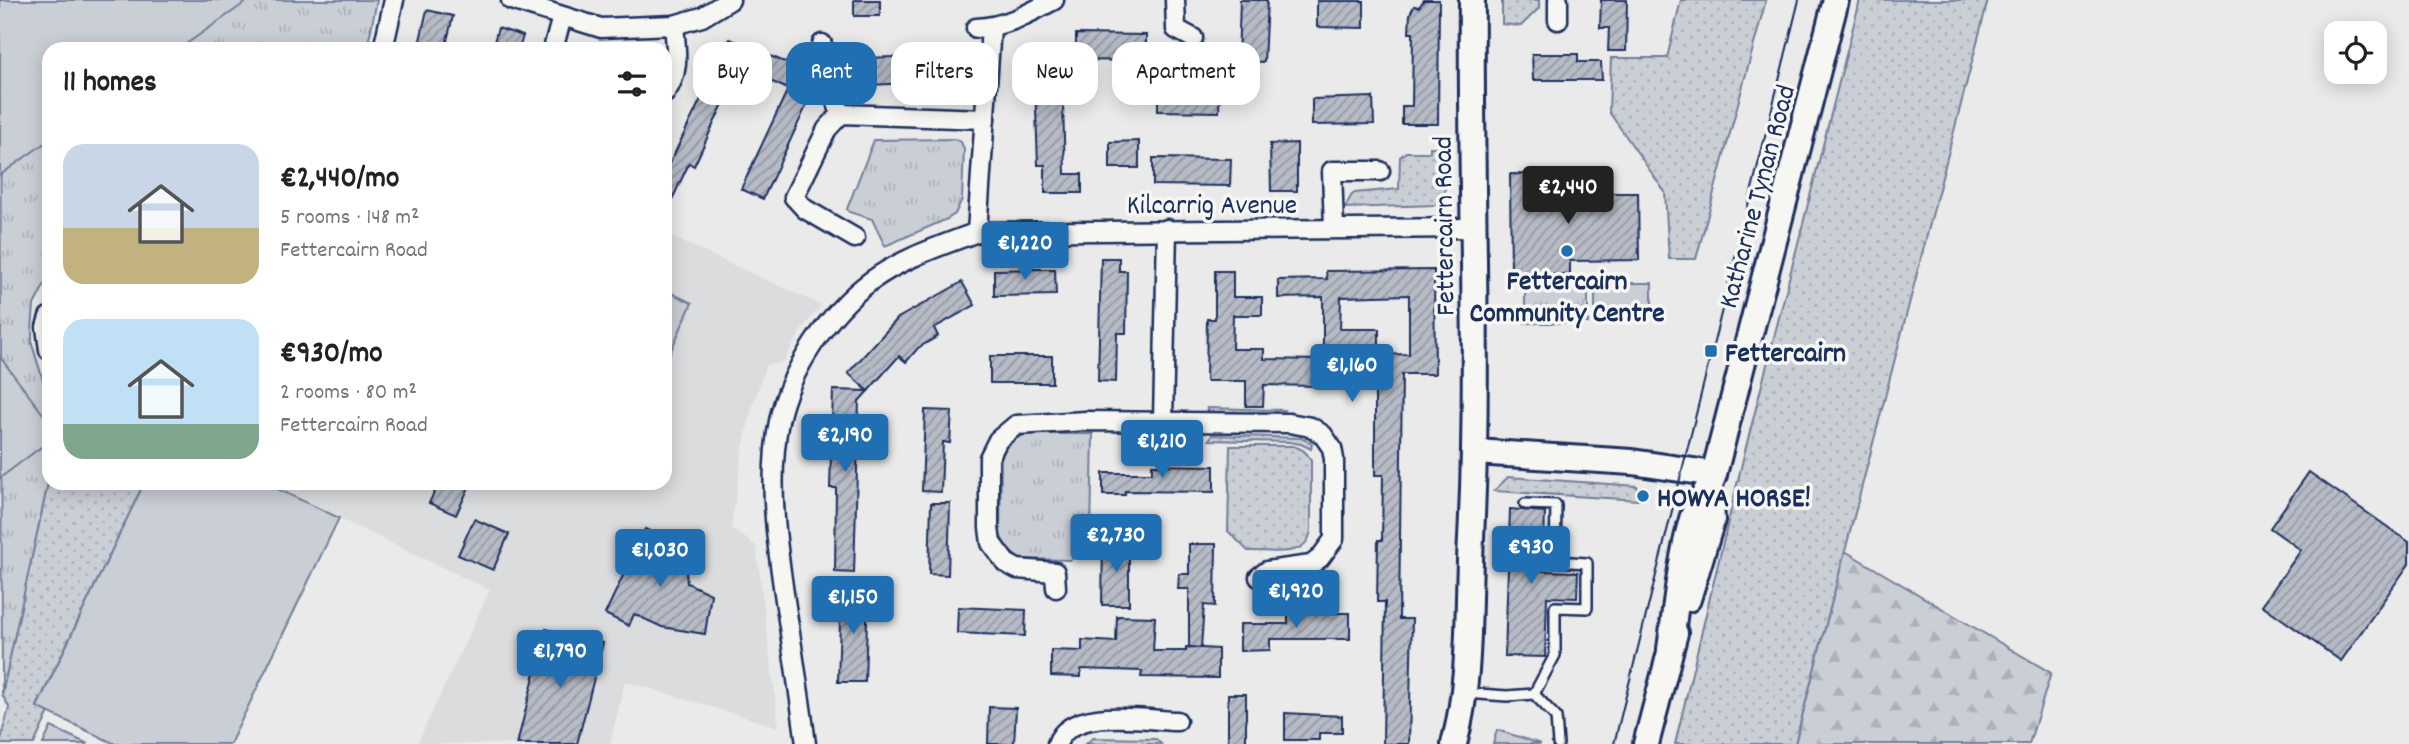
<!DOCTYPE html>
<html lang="en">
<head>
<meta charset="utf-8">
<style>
  body { margin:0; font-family:Dekko,sans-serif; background:#f2f2f2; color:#222; height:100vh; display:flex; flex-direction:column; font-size:26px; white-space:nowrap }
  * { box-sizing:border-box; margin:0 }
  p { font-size:23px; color:#767676 }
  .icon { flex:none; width:38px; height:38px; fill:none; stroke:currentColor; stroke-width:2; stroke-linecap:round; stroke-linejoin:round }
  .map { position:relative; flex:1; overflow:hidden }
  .panel { position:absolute; left:42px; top:42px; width:630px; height:448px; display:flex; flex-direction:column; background:#fff; border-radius:21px; box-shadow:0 4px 18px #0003 }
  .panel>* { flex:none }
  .hud { position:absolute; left:693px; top:42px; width:665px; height:63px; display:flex; gap:14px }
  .fabs { position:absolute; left:2324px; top:21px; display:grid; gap:14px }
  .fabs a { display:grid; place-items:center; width:63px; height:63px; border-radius:14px; background:#fff; box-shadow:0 4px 18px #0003; font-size:35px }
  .price { position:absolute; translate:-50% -60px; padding:0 16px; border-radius:7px; background:#1f6fb2; color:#fff; font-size:23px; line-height:46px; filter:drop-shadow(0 2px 4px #0008) }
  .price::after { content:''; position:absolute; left:50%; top:42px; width:21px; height:16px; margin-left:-10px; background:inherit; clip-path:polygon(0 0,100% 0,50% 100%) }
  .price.active { background:#222; color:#fff }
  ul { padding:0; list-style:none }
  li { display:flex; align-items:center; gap:21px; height:175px; padding:0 21px }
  li span { display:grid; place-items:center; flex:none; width:196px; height:140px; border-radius:21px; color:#555 }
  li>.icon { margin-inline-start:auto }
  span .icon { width:84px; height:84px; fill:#fffc; stroke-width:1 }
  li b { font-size:30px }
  h2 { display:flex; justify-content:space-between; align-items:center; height:84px; padding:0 21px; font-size:30px }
  .pill { padding:0 24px; border-radius:21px; background:#fff; box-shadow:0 4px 18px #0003; font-size:24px; line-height:63px }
  .pill.active { background:#1f6fb2; color:#fff }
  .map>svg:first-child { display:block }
  .built { fill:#dadcde }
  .grass { fill:url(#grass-dots); stroke:#727e9a; stroke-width:2 }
  .forest { fill:url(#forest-firs); stroke:#727e9a; stroke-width:2 }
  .park { fill:url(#park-tufts); stroke:#727e9a; stroke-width:2 }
  .pitch { fill:#caced5; stroke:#727e9a; stroke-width:2 }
  .building { fill:url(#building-hatch); stroke:#1b2f5e; stroke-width:2; fill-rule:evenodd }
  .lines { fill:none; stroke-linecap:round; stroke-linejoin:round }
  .lane-casing { stroke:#1b2f5e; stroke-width:14 }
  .street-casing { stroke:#1b2f5e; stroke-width:23 }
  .secondary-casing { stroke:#1b2f5e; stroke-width:30 }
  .lane { stroke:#f6f6f2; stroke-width:9 }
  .street { stroke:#f6f6f2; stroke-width:18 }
  .secondary { stroke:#f6f6f2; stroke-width:24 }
  .tram { stroke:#1b2f5e; stroke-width:2 }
  .poi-dot { fill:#1f6fb2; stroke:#f6f6f2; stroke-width:2.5 }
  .labels { text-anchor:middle; stroke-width:7; stroke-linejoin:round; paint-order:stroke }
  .street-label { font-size:28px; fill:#1b2f5e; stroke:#f6f6f2 }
  .poi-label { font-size:28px; font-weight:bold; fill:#1b2f5e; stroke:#f6f6f2; text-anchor:start }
</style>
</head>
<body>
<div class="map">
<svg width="2409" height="744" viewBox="0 0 2409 744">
  <defs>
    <pattern id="grass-dots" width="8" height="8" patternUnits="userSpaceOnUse" patternTransform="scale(1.75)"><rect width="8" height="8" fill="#caced5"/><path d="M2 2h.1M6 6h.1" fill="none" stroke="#adb1b9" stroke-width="1.8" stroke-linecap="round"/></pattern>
    <pattern id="forest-firs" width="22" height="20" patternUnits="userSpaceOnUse" patternTransform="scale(1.75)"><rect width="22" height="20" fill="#caced5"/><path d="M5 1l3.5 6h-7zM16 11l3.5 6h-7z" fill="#adb1b9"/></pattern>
    <pattern id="park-tufts" width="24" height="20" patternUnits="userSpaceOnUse" patternTransform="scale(1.75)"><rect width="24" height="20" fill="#caced5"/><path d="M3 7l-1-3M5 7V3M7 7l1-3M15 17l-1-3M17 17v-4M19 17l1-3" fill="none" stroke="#adb1b9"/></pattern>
    <pattern id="building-hatch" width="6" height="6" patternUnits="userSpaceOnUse" patternTransform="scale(1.75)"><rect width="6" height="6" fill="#b6bbc6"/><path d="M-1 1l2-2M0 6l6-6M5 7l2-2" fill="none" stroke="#9398a4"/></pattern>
  </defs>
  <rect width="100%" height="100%" fill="#e9eae9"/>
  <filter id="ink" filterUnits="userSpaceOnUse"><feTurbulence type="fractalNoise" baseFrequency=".0143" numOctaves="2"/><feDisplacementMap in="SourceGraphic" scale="14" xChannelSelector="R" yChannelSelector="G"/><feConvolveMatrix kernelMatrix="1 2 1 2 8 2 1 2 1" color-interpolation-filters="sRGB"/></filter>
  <g filter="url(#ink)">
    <path class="built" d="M665,234L821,305L801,331L783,362L766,365L752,408L743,447L731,528L756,546L779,727L625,681L610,744H417L490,590L265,483H665Z"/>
    <g class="grass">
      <path d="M1502,0H1539V8L1521,26L1502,24Z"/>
      <path d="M1681,0H1766L1696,259H1669L1665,192L1609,112L1611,58H1667Z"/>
      <path d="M1860,0H1988L1795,744H1675L1744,455Z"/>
      <path d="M1430,147H1445V197L1436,205L1345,208L1351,196L1354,193L1399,189L1400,157L1406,152H1430Z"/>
      <path d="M1207,408L1284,410L1281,415L1210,413Z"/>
      <path d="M1212,435L1301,438L1312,443L1311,449L1301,444L1289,442L1209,440Z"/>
      <path d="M1230,446H1292C1302,448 1307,452 1311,461V529C1308,560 1271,550 1248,551L1228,531Z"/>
      <path d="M1508,477L1637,486L1638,500L1494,491Z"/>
      <path d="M49,478V483H144L37,706L49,712L34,744H0L9,707L2,694Z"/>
    </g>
    <path class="forest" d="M1845,551L2051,673L2029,744H1795Z"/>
    <g class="park">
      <path d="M0,0H377L367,49H49V276L34,305L32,330V344L49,400V478L2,694Z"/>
      <path d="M954,139L961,142L964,149L962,199L955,214L947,219L885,246L872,219L849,212L847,209L874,140Z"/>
      <rect x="1525" y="285" width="63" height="38"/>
      <path d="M1026,434H1093L1091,532L1071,560L1020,559L1007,549L1000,535L1001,456L1009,442Z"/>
      <path d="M1093,738L1156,739L1161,744H1085Z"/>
    </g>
    <g class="pitch">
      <path d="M0,0H249L179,49H49V140L0,175Z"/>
      <path d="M1595,283H1652V316L1595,317Z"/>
      <path d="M665,290L692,303L665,364Z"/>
      <path d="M0,357L49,422V441L0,478Z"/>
      <path d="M144,483H265L339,518L230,744H115L37,707Z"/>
      <path d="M51,727L88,744H43Z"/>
      <path d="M1497,730L1541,744H1493Z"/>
    </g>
    <g class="building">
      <rect x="854" y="0" width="26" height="16"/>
      <path d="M1240,0H1267L1264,62L1238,61Z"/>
      <path d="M1424,0H1439L1438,124H1402V106H1412L1413,33H1409L1410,14L1414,6L1419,7Z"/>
      <path d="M1601,0H1627L1626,51H1608L1609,28H1600Z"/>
      <path d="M1317,1H1364V28L1317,27Z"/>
      <path d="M427,10L453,16L445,49H418Z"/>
      <path d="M498,28L523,36L519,49H492Z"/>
      <path d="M1076,34L1146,35V61L1076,60Z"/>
      <path d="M730,39L792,65L789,71L816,85L763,199L741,189L788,89L748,71L743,82L735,78L694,166L689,163L665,215V173Z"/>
      <path d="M847,53H865V58L952,55L953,81L848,86Z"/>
      <path d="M1532,54H1578V62H1601L1602,80H1533Z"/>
      <path d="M1034,55H1052L1055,103H1063L1065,174H1082V193H1045V165H1038Z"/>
      <path d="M1158,84L1220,86L1219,112L1158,111Z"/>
      <path d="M1373,97L1374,124L1312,125V99Z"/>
      <path d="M1139,141V168H1110V142Z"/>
      <path d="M1297,143V191H1271L1270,144Z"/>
      <path d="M1153,158L1231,159L1230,186L1153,185Z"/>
      <path d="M1510,174L1568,175L1569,193H1638L1639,260L1570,261V275L1511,274Z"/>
      <path d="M1101,258H1119V271H1127L1126,333H1117L1116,382L1098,381Z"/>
      <path d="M1040,269H1055L1056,295L994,296V270Z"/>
      <path d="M1434,270L1435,374H1402L1399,619H1412L1409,744H1383L1385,602H1377L1378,540H1382L1383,475H1375V387L1264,385L1263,406H1246V381H1206L1207,319H1215V271H1233V297H1262V315H1233L1232,349H1264V359L1323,360V297L1278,298V280L1327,279L1326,271ZM1409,295V354L1379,355V329H1340L1341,297Z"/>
      <path d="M962,282L975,305L934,328L938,336L918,348L906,362L899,356L868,391L848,373L898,318Z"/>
      <rect x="990" y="356" width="62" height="27"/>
      <path d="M833,390L868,391L859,401L854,573L835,572L836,488H830Z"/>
      <path d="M925,410L952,411L950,443L943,442L941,492L922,491Z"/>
      <path d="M1152,465L1214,466V492L1125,491V495H1103V473H1152Z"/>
      <path d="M2309,472L2409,542V564L2341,661L2262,605L2301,550L2270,528Z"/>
      <path d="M439,483H471L456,515L429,503Z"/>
      <path d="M931,503H950L948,575L929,574Z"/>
      <path d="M1510,509L1545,512L1543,571L1578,572L1577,598L1547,597L1545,657L1505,656Z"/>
      <path d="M474,519L509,534L493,570L458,555Z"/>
      <path d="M645,529L684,547L687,583L711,594L705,634L662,627L634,614L629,626L605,614Z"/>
      <path d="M1103,543H1129V605H1102Z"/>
      <path d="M1189,544H1216L1215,606L1204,605L1201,648L1189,647V589H1178L1179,574H1189Z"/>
      <path d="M841,589L868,590L865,682H838Z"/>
      <path d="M958,607L1026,610L1025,636L957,633Z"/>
      <path d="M1288,613H1350V639H1270V650L1240,651V624H1288Z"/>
      <path d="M1117,616L1155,617L1153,651H1186V647L1218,649V678L1141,677L1142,671L1081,669V677L1051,676V650L1082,651V640L1116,642Z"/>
      <path d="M546,629L603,643L577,744H517Z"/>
      <rect x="1228" y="694" width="18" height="49"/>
      <path d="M989,707L1016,708L1014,744H988Z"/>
      <path d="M1285,713L1342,716V733H1319V740H1285Z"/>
    </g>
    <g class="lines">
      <defs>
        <g id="lane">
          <path d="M1525,504L1556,505L1555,561L1587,563V608L1555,607V655L1534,694"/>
          <path d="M1465,693L1507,696L1534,694L1556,717L1558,744"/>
        </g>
        <g id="street">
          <path d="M511,0L601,28L674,25L702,17L730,0"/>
          <path d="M1175,0L1176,29L1193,38"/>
          <path d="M1558,20V0"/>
          <path d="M976,28C1005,27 1028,14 1054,0"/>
          <path d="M822,44L831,87L841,114"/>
          <path d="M383,49L394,0"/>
          <path d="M553,49L562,17"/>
          <path d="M665,93C681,71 676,50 674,25"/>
          <path d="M1334,228L1332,171H1380"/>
          <path d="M977,232L991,27"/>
          <path d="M855,238L805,209L794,197L827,129L841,114L985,119"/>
          <path d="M49,317L46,327L49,350"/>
          <path d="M1163,422L1167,229"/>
          <path d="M1056,588L1055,572L1017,569L1006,563L991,543L989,528V458L998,440L1016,425L1086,421L1289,423L1311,427L1323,435L1332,448L1334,459V539L1320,558L1311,565L1267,571L1259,577"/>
          <path d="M806,744C800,698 793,652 786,607C777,546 767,482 779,421C789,371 830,311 871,281C902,258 941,246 977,232L1472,228"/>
          <path d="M1057,744C1070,706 1144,720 1177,721"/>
        </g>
        <g id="secondary">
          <path d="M1475,452L1632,462L1714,474"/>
          <path d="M1688,599L1712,520L1710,487"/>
          <path d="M1670,649C1676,605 1680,561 1692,519C1697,503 1709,491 1714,474L1836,0"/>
          <path d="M1454,744C1472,677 1467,606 1471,538C1480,359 1470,179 1472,0"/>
          <path d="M1646,744L1675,633"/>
        </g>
      </defs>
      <use href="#lane" class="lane-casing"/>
      <use href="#street" class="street-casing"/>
      <use href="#secondary" class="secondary-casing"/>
      <use href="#lane" class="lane"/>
      <use href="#street" class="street"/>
      <use href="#secondary" class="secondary"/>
      <path class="tram" d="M1614,744L1799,0"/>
    </g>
  </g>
  <g class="poi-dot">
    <circle cx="1567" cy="251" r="7"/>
    <rect x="1704" y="344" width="14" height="14" rx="3.5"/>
    <circle cx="1643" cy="496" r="7"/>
  </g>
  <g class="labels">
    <g class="street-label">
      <text transform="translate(1755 196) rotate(-75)" y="10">Katharine Tynan Road</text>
      <text x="1212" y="213">Kilcarrig Avenue</text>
      <text transform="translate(1442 226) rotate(-91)" y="10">Fettercairn Road</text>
    </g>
    <g class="poi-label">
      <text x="1567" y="289" text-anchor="middle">Fettercairn<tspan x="1567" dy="32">Community Centre</tspan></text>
      <text x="1725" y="361">Fettercairn</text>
      <text x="1657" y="506">HOWYA HORSE!</text>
    </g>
  </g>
</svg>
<div class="fabs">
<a><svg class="icon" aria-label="locate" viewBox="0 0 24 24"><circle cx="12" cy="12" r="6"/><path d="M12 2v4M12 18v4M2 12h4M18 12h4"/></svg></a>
</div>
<b class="price active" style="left:1568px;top:226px">€2,440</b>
<b class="price" style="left:1025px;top:282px">€1,220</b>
<b class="price" style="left:1352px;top:404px">€1,160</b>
<b class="price" style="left:845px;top:474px">€2,190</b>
<b class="price" style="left:1162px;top:480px">€1,210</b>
<b class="price" style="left:1116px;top:574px">€2,730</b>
<b class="price" style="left:1531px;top:586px">€930</b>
<b class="price" style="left:660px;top:589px">€1,030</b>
<b class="price" style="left:1296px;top:630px">€1,920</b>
<b class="price" style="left:853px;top:636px">€1,150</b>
<b class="price" style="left:560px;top:690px">€1,790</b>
<div class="hud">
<a class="pill">Buy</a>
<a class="pill active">Rent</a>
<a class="pill">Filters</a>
<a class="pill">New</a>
<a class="pill">Apartment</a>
</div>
<section class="panel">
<h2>11 homes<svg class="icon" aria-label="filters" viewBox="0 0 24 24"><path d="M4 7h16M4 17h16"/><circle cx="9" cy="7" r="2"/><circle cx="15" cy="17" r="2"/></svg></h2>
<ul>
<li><span style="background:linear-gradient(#c9d6e8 60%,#c2b280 0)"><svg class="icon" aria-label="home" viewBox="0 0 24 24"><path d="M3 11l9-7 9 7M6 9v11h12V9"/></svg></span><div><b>€2,440/mo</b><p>5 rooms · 148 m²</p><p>Fettercairn Road</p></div></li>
<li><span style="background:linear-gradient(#bfe0f5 75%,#7fa58c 0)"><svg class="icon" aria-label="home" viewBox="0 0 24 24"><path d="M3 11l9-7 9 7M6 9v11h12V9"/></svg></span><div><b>€930/mo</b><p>2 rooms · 80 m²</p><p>Fettercairn Road</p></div></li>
</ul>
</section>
</div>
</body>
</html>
